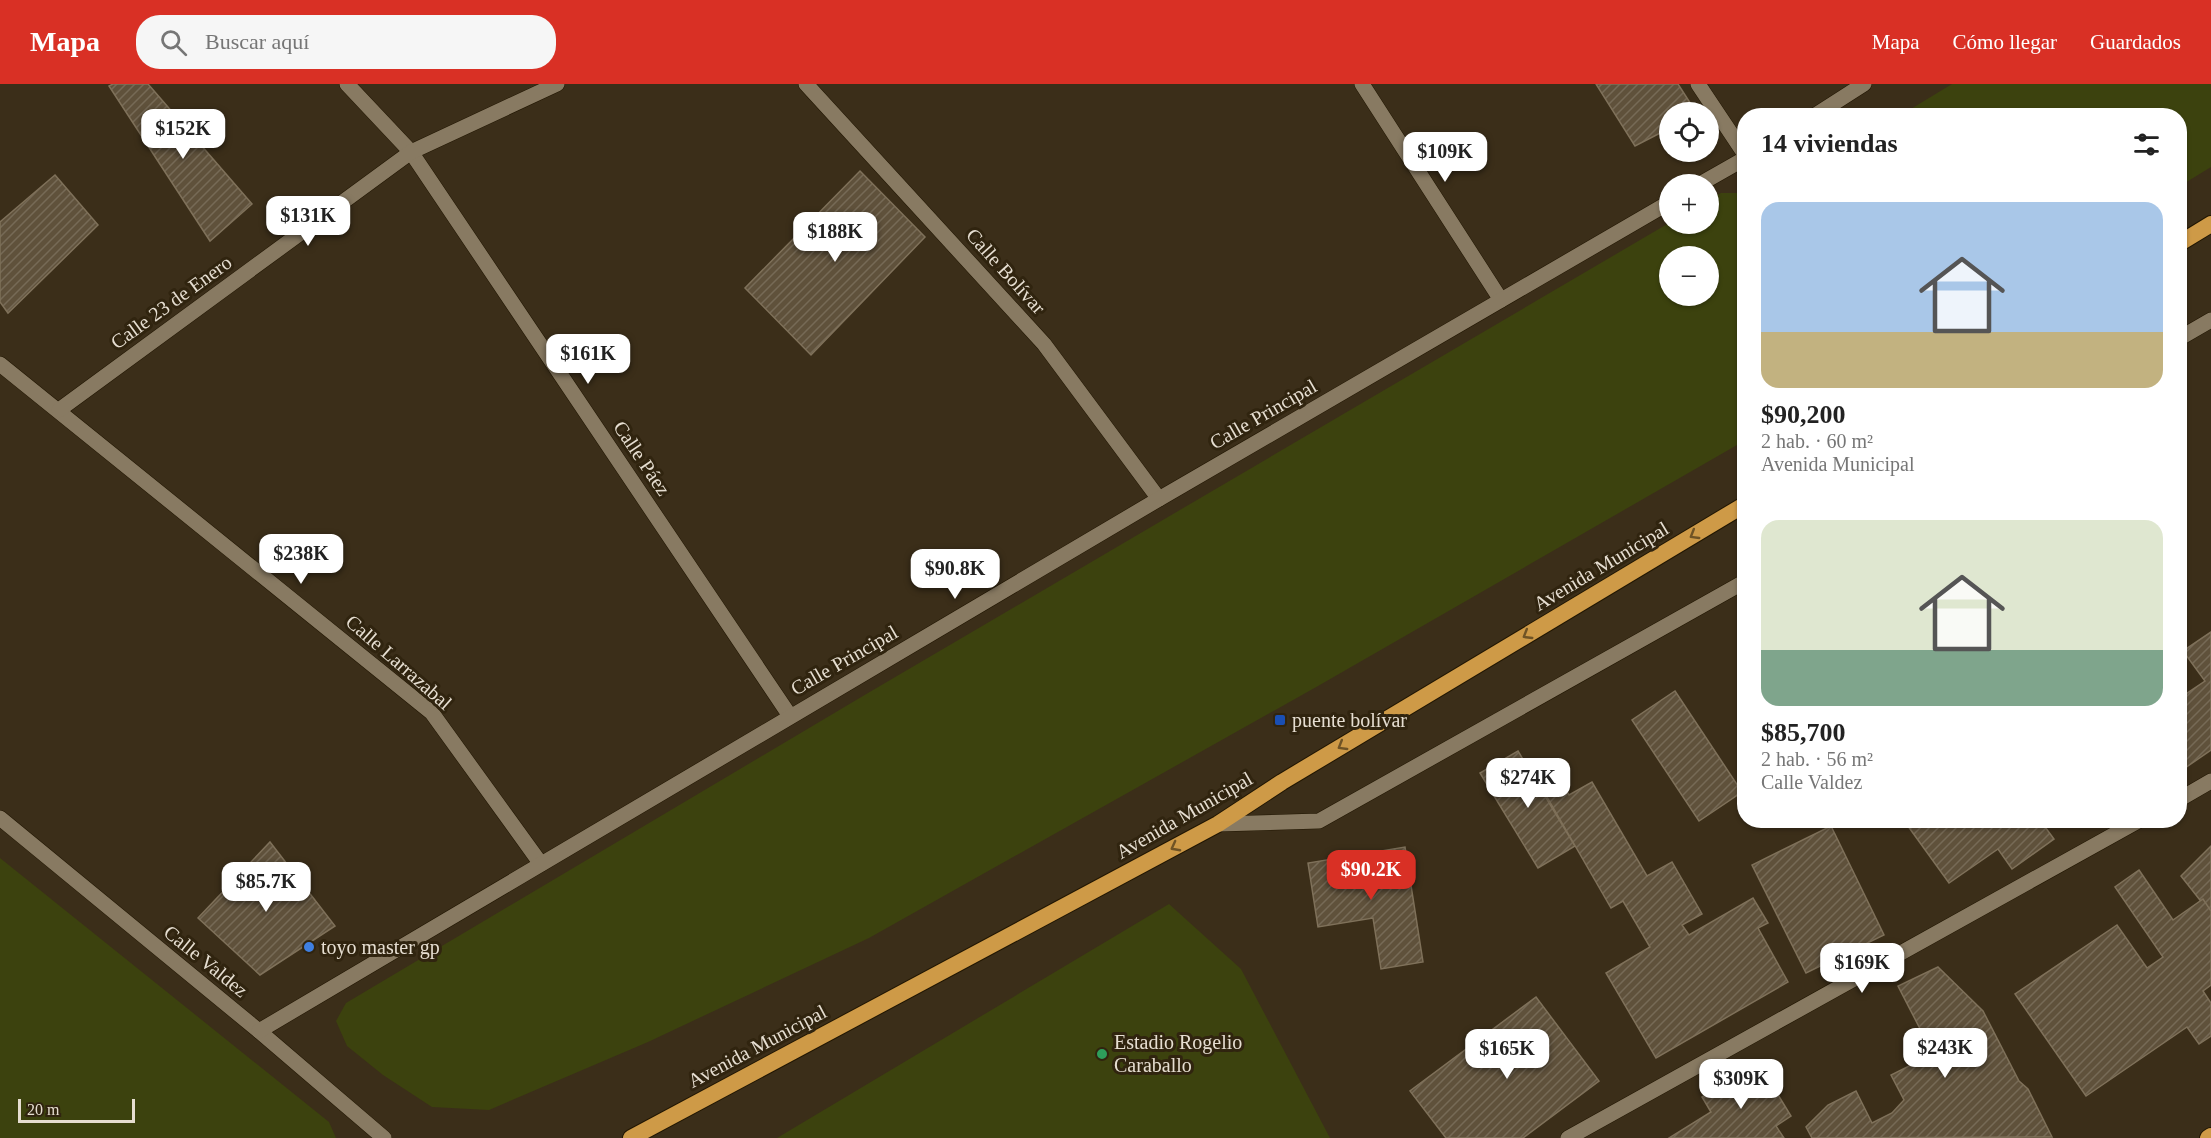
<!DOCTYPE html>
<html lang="es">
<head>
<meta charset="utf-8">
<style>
  body { margin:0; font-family:"Times New Roman",serif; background:#f6f6f6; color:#222; height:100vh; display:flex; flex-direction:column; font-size:22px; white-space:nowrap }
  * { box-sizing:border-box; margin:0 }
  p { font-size:20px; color:#767676 }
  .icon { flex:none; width:33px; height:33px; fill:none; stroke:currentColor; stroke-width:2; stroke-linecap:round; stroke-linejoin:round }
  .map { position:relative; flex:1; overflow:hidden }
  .details { position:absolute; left:1737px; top:24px; width:450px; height:720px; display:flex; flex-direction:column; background:#fff; border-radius:24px; box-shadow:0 2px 4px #0004 }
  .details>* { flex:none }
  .tools { position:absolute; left:1659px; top:18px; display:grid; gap:12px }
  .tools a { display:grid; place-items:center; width:60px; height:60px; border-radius:50%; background:#fff; box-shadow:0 2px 4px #0004; font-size:30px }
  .scale { position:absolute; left:18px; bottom:15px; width:117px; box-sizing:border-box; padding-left:6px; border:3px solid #e6ded1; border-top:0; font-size:16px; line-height:21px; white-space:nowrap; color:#e6ded1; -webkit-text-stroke:4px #30240f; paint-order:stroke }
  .price { position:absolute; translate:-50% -51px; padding:0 14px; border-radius:12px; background:#fff; color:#222; font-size:20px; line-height:39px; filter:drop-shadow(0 2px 3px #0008) }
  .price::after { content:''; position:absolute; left:50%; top:36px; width:18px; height:14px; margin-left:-9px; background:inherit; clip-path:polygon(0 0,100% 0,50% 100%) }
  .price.selected { background:#d93025; color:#fff }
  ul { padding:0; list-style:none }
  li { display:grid; align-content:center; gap:12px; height:318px; padding:0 24px }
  li span { display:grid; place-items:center; height:186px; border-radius:18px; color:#555 }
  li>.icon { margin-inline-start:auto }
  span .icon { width:108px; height:108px; fill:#fffc; stroke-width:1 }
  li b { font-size:26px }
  h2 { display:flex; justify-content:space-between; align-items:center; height:72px; padding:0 24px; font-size:26px }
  header { display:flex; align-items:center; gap:36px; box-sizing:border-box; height:84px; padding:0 30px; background:#d93025; color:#fff }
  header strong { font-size:28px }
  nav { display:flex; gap:33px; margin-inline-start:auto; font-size:21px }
  .search { width:420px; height:54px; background:#f6f6f6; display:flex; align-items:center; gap:15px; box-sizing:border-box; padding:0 21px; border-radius:24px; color:#767676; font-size:22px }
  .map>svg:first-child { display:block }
  .green { fill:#3c420e; fill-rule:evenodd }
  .building { fill:url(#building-hatch); stroke:#7f715a; stroke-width:1.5 }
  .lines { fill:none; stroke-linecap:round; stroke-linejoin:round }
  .minor-casing { stroke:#211602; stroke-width:16 }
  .trunk-casing { stroke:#211602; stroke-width:18 }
  .minor { stroke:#887a62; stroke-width:15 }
  .trunk { stroke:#ce9a47; stroke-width:16 }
  .oneway { stroke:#6f5325 }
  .transit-dot { fill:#1a4fb4; stroke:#30240f; stroke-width:2 }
  .shop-dot { fill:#3f7fe0; stroke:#30240f; stroke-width:2 }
  .leisure-dot { fill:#2e9e5b; stroke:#30240f; stroke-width:2 }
  .labels { text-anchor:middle; stroke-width:6; stroke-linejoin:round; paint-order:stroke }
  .street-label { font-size:20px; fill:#e6ded1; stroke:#30240f }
  .poi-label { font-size:20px; fill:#e6ded1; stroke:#30240f; text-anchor:start }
</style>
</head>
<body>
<header>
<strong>Mapa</strong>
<div class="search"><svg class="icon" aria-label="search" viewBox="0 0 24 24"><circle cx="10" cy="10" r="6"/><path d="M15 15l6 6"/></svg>Buscar aquí</div>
<nav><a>Mapa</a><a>Cómo llegar</a><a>Guardados</a></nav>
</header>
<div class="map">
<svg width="2211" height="1054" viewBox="0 0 2211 1054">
  <defs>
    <pattern id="building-hatch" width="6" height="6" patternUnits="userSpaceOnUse" patternTransform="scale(1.5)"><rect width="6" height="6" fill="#5f513b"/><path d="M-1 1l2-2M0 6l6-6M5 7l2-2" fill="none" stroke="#766a56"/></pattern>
  </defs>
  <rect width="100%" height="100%" fill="#3b2e19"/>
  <g class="green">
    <path d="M1952,0H2211V83L2180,102V32L1901,31Z"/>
    <path d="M1721,109H1744V357L1318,602L869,854L648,958L489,1026L432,1023L383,991L347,962L336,937L346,919L868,609L1669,139L1708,140L1709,116ZM1670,172H1708V212H1670Z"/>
    <path d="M0,774L329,1038L336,1054H0Z"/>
    <path d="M1169,820L1241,885L1330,1054H777Z"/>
  </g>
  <g class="building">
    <path d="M113,0H148L252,120L210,157L109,2Z"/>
    <path d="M1596,0H1678L1696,28H1670V44L1635,62Z"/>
    <path d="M860,87L925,153L811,271L745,204Z"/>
    <path d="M55,91L98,141L8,229L0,218V138Z"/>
    <path d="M2211,548V666L2185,684L2181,679L2180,680V614L2205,597L2183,567Z"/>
    <path d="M1675,607L1742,708L1699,737L1632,636Z"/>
    <path d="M1518,667L1575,762L1538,784L1480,689Z"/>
    <path d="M1560,696L1569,711L1592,698L1647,792L1672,778L1702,830L1682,841L1689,851L1753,814L1768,839L1758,844L1788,898L1656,974L1606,889L1650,863L1623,817L1611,824L1543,706Z"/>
    <path d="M1907,736H2040L2054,755L2012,785L1998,765L1949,799L1905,738Z"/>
    <path d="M1831,742L1884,851L1806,889L1752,781Z"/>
    <path d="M270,758L335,842L260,891L198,834Z"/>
    <path d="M2211,762V830L2181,792Z"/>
    <path d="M1405,763L1423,878L1381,885L1373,834L1318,843L1308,779Z"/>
    <path d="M2139,786L2173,836L2203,815L2211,827V901L2203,907L2211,919V952L2199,960L2187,943L2086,1012L2015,910L2117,841L2147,884L2163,873L2115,803Z"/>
    <path d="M1938,883L1983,927L2019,997L2028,1005L2052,1053L1812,1054L1806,1043L1828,1021L1856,1007L1872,1039L1892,1029L1904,1016L1891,991L1933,970L1898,902Z"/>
    <path d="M1536,913L1599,997L1523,1054H1446L1410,1007Z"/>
    <path d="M1758,978L1791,1032L1776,1042L1784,1054H1669L1711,1028L1702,1013Z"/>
  </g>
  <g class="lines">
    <defs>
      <g id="minor">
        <path d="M347,0L411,68L790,632"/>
        <path d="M806,0L1044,260L1159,415"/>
        <path d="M1362,0L1501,216"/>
        <path d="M1698,0L1744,69"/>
        <path d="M1814,32L1864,0"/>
        <path d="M1700,100L1744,75"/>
        <path d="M2180,254L2211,236"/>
        <path d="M0,280L432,629L541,780"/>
        <path d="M59,326L411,68L557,0"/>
        <path d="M2180,715L2211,697"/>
        <path d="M0,734L259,947L384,1054"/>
        <path d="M1218,740L1319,737L1744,498"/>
        <path d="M259,947L1159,415L1670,118"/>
        <path d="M1568,1054L2140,736"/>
      </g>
      <g id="trunk">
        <path d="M2180,159L2211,140"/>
        <path d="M631,1054L1218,740L1282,698L1744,421"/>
        <path d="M2208,1054L2211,1052"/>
      </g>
    </defs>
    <use href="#minor" class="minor-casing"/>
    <use href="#trunk" class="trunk-casing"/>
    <use href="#minor" class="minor"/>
    <use href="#trunk" class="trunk"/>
  </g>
  <defs><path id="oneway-chevron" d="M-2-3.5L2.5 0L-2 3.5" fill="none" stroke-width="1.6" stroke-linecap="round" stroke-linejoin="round" transform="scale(1.5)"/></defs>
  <g class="oneway">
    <use href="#oneway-chevron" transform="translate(1694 451) rotate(149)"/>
    <use href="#oneway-chevron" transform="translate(1527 551) rotate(149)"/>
    <use href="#oneway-chevron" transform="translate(1342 662) rotate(149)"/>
    <use href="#oneway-chevron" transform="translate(1175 763) rotate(152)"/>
  </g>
  <rect class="transit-dot" x="1274" y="630" width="12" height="12" rx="3"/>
  <circle class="shop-dot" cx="309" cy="863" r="6"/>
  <circle class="leisure-dot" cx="1102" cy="970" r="6"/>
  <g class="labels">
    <g class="street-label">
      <text transform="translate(1006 187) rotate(48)" y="7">Calle Bolívar</text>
      <text transform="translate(171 218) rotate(-36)" y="7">Calle 23 de Enero</text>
      <text transform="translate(1263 330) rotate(-30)" y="7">Calle Principal</text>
      <text transform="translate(642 374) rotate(56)" y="7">Calle Páez</text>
      <text transform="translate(1601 482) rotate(-31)" y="7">Avenida Municipal</text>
      <text transform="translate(844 576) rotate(-30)" y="7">Calle Principal</text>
      <text transform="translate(399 578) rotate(41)" y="7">Calle Larrazabal</text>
      <text transform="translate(1184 731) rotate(-30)" y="7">Avenida Municipal</text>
      <text transform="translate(206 877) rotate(39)" y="7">Calle Valdez</text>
      <text transform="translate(757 962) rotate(-28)" y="7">Avenida Municipal</text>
    </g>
    <g class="poi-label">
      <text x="1292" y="643">puente bolívar</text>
      <text x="321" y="870">toyo master gp</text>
      <text x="1114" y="965">Estadio Rogelio<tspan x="1114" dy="23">Caraballo</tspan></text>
    </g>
  </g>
</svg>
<div class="tools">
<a><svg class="icon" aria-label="locate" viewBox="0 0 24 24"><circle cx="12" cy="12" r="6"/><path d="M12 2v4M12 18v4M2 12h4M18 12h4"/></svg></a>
<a>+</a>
<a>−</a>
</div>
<div class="scale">20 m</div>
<b class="price" style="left:183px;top:76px">$152K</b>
<b class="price" style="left:1445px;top:99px">$109K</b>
<b class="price" style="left:308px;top:163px">$131K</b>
<b class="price" style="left:835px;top:179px">$188K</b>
<b class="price" style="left:588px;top:301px">$161K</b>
<b class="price" style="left:301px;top:501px">$238K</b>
<b class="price" style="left:955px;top:516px">$90.8K</b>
<b class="price" style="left:1528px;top:725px">$274K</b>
<b class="price selected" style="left:1371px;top:817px">$90.2K</b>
<b class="price" style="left:266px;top:829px">$85.7K</b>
<b class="price" style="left:1862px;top:910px">$169K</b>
<b class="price" style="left:1945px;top:995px">$243K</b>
<b class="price" style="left:1507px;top:996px">$165K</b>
<b class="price" style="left:1741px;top:1026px">$309K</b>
<section class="details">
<h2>14 viviendas<svg class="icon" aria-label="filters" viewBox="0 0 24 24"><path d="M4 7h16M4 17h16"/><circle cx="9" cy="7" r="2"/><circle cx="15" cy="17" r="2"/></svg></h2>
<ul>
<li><span style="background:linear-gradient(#a9c7e8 70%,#c2b280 0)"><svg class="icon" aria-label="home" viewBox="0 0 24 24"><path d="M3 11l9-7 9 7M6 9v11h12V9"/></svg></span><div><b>$90,200</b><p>2 hab. · 60 m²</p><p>Avenida Municipal</p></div></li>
<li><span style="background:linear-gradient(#dfe7d0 70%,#7fa58c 0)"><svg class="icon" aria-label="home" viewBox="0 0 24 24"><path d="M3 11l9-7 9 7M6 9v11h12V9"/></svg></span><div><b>$85,700</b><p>2 hab. · 56 m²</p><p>Calle Valdez</p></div></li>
</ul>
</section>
</div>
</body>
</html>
